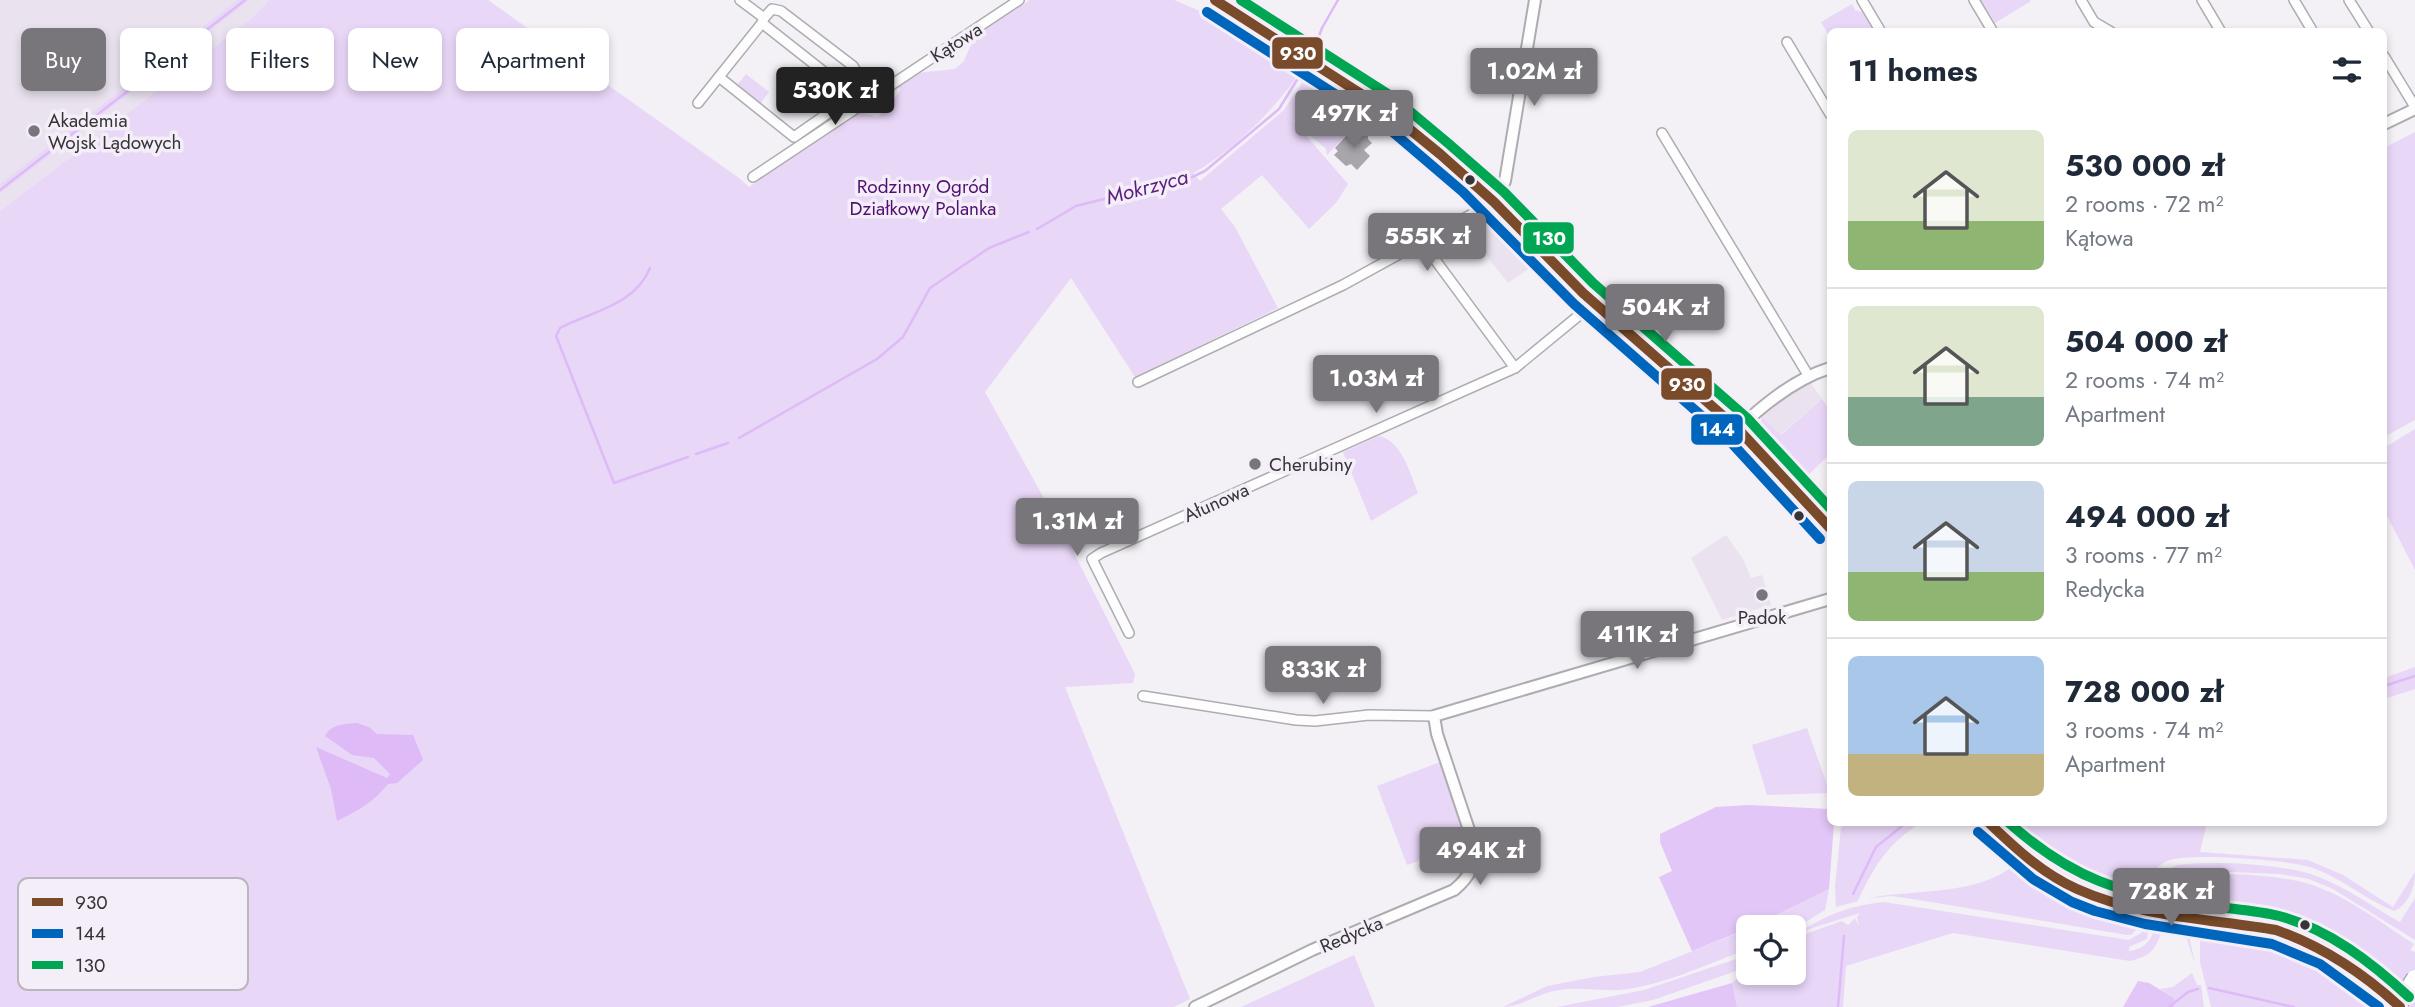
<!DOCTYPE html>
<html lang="en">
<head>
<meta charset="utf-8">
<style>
  body { margin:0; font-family:Jost,sans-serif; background:#f6f6f7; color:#1f2937; height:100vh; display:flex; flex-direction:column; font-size:26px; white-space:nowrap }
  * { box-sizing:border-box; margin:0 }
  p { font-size:23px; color:#747a83 }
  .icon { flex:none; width:38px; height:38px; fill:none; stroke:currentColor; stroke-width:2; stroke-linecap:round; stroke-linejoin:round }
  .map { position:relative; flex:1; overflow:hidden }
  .side { position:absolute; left:1827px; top:28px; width:560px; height:798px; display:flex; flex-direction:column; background:#fff; border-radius:10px; box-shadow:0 4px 10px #0003 }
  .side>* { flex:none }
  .hud { position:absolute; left:21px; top:28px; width:665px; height:63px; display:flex; gap:14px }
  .buttons { position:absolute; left:1736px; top:915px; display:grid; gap:14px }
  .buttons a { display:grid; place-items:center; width:70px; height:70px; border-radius:10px; background:#fff; box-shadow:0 4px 10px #0003; font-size:35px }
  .price { position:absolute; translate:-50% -60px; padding:0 16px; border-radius:7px; background:#78767a; color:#fff; font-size:23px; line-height:46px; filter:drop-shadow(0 2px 4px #0008) }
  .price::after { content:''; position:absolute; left:50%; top:42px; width:21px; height:16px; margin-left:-10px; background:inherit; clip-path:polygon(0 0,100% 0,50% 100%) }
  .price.current { background:#222; color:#fff }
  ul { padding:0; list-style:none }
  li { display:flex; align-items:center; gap:21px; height:175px; padding:0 21px }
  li+li { border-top:2px solid #e0e1e3 }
  li span { display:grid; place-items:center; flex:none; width:196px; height:140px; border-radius:10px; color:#555 }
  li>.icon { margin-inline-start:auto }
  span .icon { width:84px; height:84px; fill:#fffc; stroke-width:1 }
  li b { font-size:30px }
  h2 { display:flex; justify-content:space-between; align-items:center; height:84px; padding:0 21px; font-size:30px }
  .tag { padding:0 24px; border-radius:10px; background:#fff; box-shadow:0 4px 10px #0003; font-size:24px; line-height:63px }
  .tag.current { background:#78767a; color:#fff }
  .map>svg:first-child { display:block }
  .built { fill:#eae3ef }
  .green { fill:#e9d7f8 }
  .forest { fill:#e2c6f7 }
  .water { fill:#debaf7 }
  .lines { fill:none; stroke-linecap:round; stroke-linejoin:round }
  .stream { stroke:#debaf7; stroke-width:2.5 }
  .building { fill:#a9a6ab }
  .minor-casing { stroke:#aeacb0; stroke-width:12 }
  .tertiary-casing { stroke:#aeacb0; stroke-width:14 }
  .minor { stroke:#fdfdfe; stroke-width:9 }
  .tertiary { stroke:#fdfdfe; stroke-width:10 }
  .motorway-bridge-casing { stroke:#aeacb0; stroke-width:19; stroke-linecap:butt }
  .motorway-bridge { stroke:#fdfdfe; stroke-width:16 }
  .bus-1-casing { stroke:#f4eef8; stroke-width:16 }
  .bus-2-casing { stroke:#f4eef8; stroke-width:16 }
  .bus-3-casing { stroke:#f4eef8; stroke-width:16 }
  .bus-1 { stroke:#7a4b2a; stroke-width:10 }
  .bus-2 { stroke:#0065bd; stroke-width:10 }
  .bus-3 { stroke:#00a651; stroke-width:10 }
  .poi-dot { fill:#78767a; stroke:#f4eef8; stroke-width:2.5 }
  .bus-dot { fill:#363437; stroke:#f4eef8; stroke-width:2.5 }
  .labels { text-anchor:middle; stroke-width:7; stroke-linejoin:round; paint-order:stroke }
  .street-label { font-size:19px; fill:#363437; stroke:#f4eef8 }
  .poi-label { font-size:19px; fill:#363437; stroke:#f4eef8; text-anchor:start }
  .park-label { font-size:19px; fill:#520f74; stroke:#f4eef8 }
  .water-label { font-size:21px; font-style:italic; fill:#5c1d7e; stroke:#f4eef8 }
  .key { fill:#f4eef8; stroke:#bbb6be; stroke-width:2 }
  .key-label { font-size:19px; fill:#363437 }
  .line-badge { stroke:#f4eef8; stroke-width:2.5 }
  .badge-label { font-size:19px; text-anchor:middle; font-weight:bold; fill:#fff }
</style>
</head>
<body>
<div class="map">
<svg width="2415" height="1007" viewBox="0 0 2415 1007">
  <rect width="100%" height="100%" fill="#f3f0f6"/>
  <g class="built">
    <path d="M0,0H237L0,184Z"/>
    <path d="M250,0H269L252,18L0,211V194Z"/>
    <path d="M1487,210L1536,264L1508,283L1462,225Z"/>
    <path d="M1810,382L1822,399L1780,435L1762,417L1792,392Z"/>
    <path d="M1726,535L1743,559L1751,578L1762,575L1771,605L1722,620L1691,558Z"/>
  </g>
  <g class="green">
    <path d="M237,0H250L0,194V184Z"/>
    <path d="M269,0H488L739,178L749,187L859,112L878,117L901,90L898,86L917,73L955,69L964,61L975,35L1030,0H1174L1226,22L1301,71C1275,109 1234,151 1193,173L1200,181L1284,110L1307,75L1370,114L1350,136L1347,134L1327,155L1326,149L1290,117L1348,184L1336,203L1309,229L1262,175L1221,209L1235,227L1278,308L1135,377L1071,278L985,392L1071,547L1135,674L1133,683L1065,687L1190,999L1174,1007H0V211L252,18Z"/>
    <path d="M1981,0H2030L2031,1L1995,23Z"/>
    <path d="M1852,4L1855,10L1862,12L1873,31L1830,32V38L1821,22Z"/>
    <path d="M746,74L769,92L760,104L737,85Z"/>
    <path d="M2415,132V420L2384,437V148Z"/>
    <path d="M1822,399L1830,411V454L1798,485L1785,471L1789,466L1759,435L1762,417L1781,435Z"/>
    <path d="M2415,429V570L2384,510V448Z"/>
    <path d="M1379,436C1402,441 1410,473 1418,493L1371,521L1343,452Z"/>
    <path d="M2415,667V689L2384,699V678Z"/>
    <path d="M1807,728L1830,793L1767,795L1752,745Z"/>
    <path d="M1440,762L1466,843L1407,865L1377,786Z"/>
    <path d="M1849,823H1921C1889,842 1873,867 1858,901L1836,907L1835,886L1841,828Z"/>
    <path d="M1995,823H2207L2200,852L2308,860L2343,875L2393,907L2415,872C2415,886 2409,905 2394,911C2366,900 2342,878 2313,868C2291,860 2187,852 2167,861C2153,867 2148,882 2143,895C2134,903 2122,897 2112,894C2068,881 2029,854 1995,823Z"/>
    <path d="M2015,864L2076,900L2134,916L2138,920V928L2131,935H2127L1919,900L1892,896L1869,898C1913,889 1980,896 2015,864Z"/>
    <path d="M2178,865C2212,860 2287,864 2319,877C2347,888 2373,907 2400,922L2415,898V940L2333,889L2309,879L2280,874L2179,870C2162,877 2157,887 2154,904C2142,886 2162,870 2178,865Z"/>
    <path d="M2180,874C2219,873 2285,873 2320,888C2354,901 2384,925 2414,944L2410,950L2415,952V1007H2407L2354,952L2320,934L2322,929L2292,917L2290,922C2249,911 2207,909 2165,902L2159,904C2160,889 2165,879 2180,874Z"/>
    <path d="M1829,889L1825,910L1794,929L1751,928Z"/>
    <path d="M1884,902L2129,940L2141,933L2145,922L2150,919L2147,939L2129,947V951C2147,949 2154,937 2156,920L2183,924L2187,927L2195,964L2186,936L2180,928H2163C2155,950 2153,955 2130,961L1953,933L1846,966L1843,1007H1737L1732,983L1748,969V973H1794V938L1842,921L1848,925L1855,918L1859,926L1857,917L1860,913L1800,932C1827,914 1852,905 1884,902Z"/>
    <path d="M1748,929V949C1707,964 1663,986 1619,990C1598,991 1576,986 1554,991C1537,994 1520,1007 1503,1007L1547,986L1594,977L1640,972Z"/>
    <path d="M2225,930C2289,940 2328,958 2378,1000L2379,1007H2211L2200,962V931Z"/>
    <path d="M1354,955L1375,1007H1241Z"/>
    <path d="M1748,955V963L1739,970L1653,1000L1617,1007H1557L1644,990Z"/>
    <path d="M2192,973L2197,985H2201L2204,1007H2174V998L2160,989L2173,987Z"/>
  </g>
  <g class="forest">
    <path d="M1749,805L1830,809V822L1834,823L1829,889L1754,926L1692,951L1659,877L1672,871L1660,842V834L1716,807Z"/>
    <path d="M2138,981L2149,983L2174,998V1007H2123Z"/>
    <path d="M1732,983L1737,1007H1648Z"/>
  </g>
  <path class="water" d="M357,723L369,727L377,734L413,735L423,760L397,783L388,784C374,802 357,811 337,821L331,789L316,747L387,778L390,774L374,758L352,755L325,736C331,724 345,724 357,723Z"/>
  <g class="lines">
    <g class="stream">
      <path d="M1312,55L1322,28L1338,0"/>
      <path d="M0,190L245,0"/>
      <path d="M1037,229L1076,206L1192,177L1205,171L1279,109L1303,70"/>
      <path d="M650,268C635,305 593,311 560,328L556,336L614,483L688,457"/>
      <path d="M739,438L877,359L903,337L930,288L989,248L1029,232"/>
      <path d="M696,454L728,443"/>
      <path d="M2384,686L2415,676"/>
      <path d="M1853,894L1876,847L1907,822"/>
      <path d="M2209,988L2294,1007"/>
      <path d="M1838,1007L1844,936"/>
      <path d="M2169,1007L2188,992L2198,989"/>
    </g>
  </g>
  <path class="building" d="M1358,130L1368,133V139L1372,143L1364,150L1370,156L1357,170L1351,164L1346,166L1334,155L1338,151L1335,148L1347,135L1350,138Z"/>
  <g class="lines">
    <defs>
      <g id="minor">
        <path d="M1862,0L1881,32"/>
        <path d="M1974,0L1993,32"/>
        <path d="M2081,0L2094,22L2111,32"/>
        <path d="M2202,0L2221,32"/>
        <path d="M2294,0L2313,32"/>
        <path d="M2349,0L2369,32"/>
        <path d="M762,23L847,90"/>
        <path d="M1787,42L1830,114"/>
        <path d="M2384,56L2415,107"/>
        <path d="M719,77L794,137L834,109L847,90L857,84L860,78L853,66L781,11L772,9L764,18"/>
        <path d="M698,103L762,23L764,18L740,0"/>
        <path d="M1662,133L1808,375"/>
        <path d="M753,177L1019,0"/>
        <path d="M1422,242L1515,368"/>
        <path d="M1138,382L1343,285L1494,202"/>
        <path d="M1129,633L1092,559L1101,553L1515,368L1594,303"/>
        <path d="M1143,696L1296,720L1315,721L1369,715L1434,716"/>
      </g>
      <g id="tertiary">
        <path d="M1215,0L1386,110L1440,154L1494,202L1583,293L1738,429L1830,528"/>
        <path d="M2384,124L2415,109"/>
        <path d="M1494,202L1505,181L1535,0"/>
        <path d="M1738,429C1765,403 1795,379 1830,368"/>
        <path d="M1987,822C2015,848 2043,873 2077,889C2131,915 2216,919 2276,930C2325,946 2363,972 2400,1007"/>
        <path d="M1195,1007L1312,950L1454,890C1470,877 1477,863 1473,842L1437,734L1434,716L1830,599"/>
      </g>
    </defs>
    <use href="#minor" class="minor-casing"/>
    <use href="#tertiary" class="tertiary-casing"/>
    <use href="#minor" class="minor"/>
    <use href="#tertiary" class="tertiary"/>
    <defs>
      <path id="motorway-bridge" d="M2397,1007L2415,978"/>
    </defs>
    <use href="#motorway-bridge" class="motorway-bridge-casing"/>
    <use href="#motorway-bridge" class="motorway-bridge"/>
    <defs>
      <g id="bus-1">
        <path d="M1215,0L1386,110L1440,154L1494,202L1583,293L1738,429L1830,528"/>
        <path d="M1988,822C2015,848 2043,874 2077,889C2139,917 2210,919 2276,930C2324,947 2363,973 2400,1007"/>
      </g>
      <g id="bus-2">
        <path d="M1207,12L1388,128L1463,192L1574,304L1728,439L1820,539"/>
        <path d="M1978,832L2033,879L2072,902L2095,911L2145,924L2272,944L2320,964L2379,1007"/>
      </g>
      <g id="bus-3">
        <path d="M1241,0L1394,98L1449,144L1504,192L1593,283L1747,418L1830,508"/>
        <path d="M2008,822C2073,880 2121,894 2205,905C2229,909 2255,910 2279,916C2329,929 2372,963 2409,997"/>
      </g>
    </defs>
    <use href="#bus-1" class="bus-1-casing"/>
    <use href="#bus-2" class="bus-2-casing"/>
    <use href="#bus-3" class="bus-3-casing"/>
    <use href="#bus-1" class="bus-1"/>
    <use href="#bus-2" class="bus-2"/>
    <use href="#bus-3" class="bus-3"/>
  </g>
  <g class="poi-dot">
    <circle cx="34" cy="131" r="7"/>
    <circle cx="1255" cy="464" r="7"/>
    <circle cx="1762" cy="595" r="7"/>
  </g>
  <g class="bus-dot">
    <circle cx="1470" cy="180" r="6"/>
    <circle cx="1799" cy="516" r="6"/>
    <circle cx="2305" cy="925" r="6"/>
  </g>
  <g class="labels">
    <g class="street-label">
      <text transform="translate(956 42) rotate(-33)" y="7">Kątowa</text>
      <text transform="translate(1216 502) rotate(-24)" y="7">Ałunowa</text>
      <text transform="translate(1351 934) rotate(-23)" y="7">Redycka</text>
    </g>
    <g class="poi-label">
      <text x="48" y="127">Akademia<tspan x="48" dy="22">Wojsk Lądowych</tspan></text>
      <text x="1269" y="471">Cherubiny</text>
      <text x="1762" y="624" text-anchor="middle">Padok</text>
    </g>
    <g class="park-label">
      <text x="923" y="193">Rodzinny Ogród<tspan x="923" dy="22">Działkowy Polanka</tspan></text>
    </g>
    <g class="water-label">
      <text transform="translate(1147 187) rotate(-15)" y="7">Mokrzyca</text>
    </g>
  </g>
  <rect x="18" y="878" width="230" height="112" rx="10" class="key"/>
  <rect x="32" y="898" width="31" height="8" fill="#7a4b2a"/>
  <rect x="32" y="929" width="31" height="9" fill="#0065bd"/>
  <rect x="32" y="961" width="31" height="8" fill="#00a651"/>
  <g class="key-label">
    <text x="75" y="909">930</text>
    <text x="75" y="940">144</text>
    <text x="75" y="972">130</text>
  </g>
  <g class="line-badge">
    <rect x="1271" y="36" width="53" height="34" rx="7" fill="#7a4b2a"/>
    <rect x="1522" y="221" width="53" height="34" rx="7" fill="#00a651"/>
    <rect x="1660" y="367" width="53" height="34" rx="7" fill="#7a4b2a"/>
    <rect x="1690" y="413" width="54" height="33" rx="7" fill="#0065bd"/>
  </g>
  <g class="badge-label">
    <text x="1298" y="60">930</text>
    <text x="1549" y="245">130</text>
    <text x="1687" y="391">930</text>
    <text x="1717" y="436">144</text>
  </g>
</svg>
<div class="buttons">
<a><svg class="icon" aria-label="locate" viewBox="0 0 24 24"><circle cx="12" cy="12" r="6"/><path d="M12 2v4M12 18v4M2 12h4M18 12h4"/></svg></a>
</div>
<b class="price" style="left:1534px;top:108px">1.02M zł</b>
<b class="price current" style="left:835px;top:127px">530K zł</b>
<b class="price" style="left:1354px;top:150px">497K zł</b>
<b class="price" style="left:1427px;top:273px">555K zł</b>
<b class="price" style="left:1665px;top:344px">504K zł</b>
<b class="price" style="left:1376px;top:415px">1.03M zł</b>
<b class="price" style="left:1077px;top:558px">1.31M zł</b>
<b class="price" style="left:1637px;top:671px">411K zł</b>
<b class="price" style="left:1323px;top:706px">833K zł</b>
<b class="price" style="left:1480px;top:887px">494K zł</b>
<b class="price" style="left:2171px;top:928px">728K zł</b>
<div class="hud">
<a class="tag current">Buy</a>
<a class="tag">Rent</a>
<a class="tag">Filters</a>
<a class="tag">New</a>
<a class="tag">Apartment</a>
</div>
<section class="side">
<h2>11 homes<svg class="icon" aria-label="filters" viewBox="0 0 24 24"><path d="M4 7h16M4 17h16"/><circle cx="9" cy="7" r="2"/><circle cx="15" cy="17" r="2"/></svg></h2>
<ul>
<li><span style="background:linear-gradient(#dfe7d0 65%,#8fb573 0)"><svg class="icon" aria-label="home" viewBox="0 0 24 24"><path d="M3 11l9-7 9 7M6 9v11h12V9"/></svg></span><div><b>530 000 zł</b><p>2 rooms · 72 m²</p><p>Kątowa</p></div></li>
<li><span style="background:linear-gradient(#dfe7d0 65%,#7fa58c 0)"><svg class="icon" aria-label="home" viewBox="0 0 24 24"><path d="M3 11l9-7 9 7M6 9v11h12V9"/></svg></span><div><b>504 000 zł</b><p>2 rooms · 74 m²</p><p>Apartment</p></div></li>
<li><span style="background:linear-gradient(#c9d6e8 65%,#8fb573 0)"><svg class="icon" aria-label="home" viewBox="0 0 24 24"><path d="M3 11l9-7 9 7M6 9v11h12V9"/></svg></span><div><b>494 000 zł</b><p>3 rooms · 77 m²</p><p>Redycka</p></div></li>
<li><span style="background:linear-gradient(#a9c7e8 70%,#c2b280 0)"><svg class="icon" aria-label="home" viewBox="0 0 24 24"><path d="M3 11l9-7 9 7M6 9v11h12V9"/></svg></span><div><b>728 000 zł</b><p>3 rooms · 74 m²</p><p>Apartment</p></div></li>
</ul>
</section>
</div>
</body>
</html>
